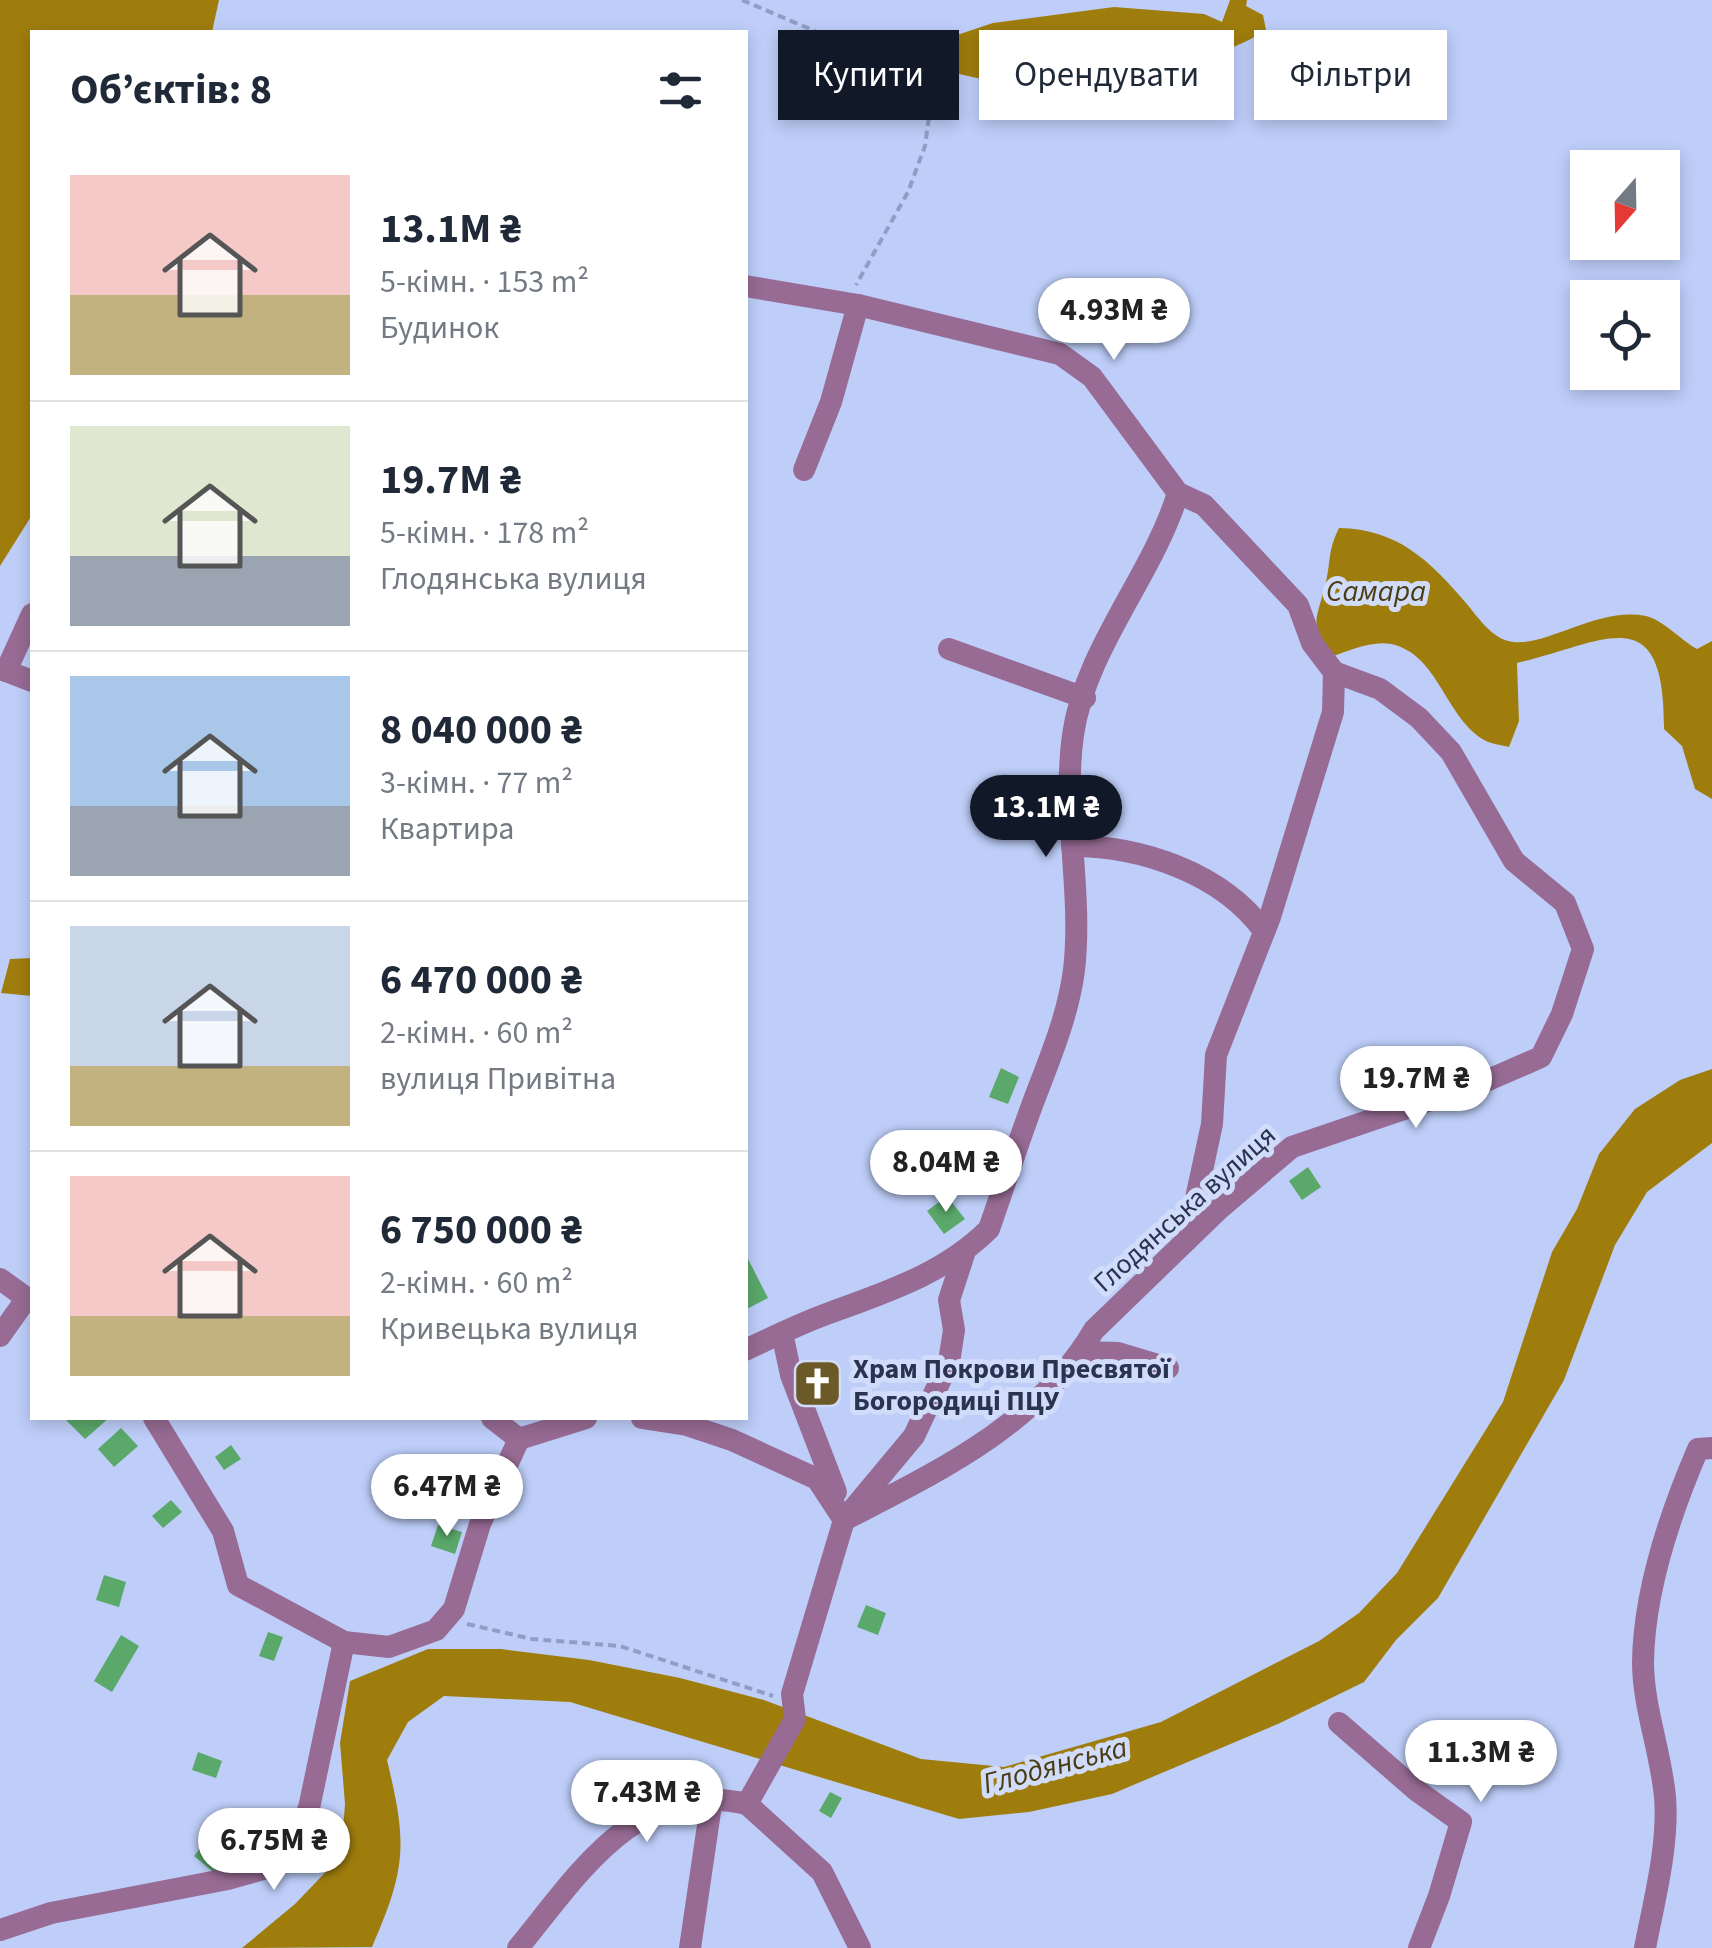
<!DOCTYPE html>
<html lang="uk">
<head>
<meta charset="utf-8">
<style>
  body { margin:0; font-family:"Source Sans 3",sans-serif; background:#f6f6f7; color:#1f2937; height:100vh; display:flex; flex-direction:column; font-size:38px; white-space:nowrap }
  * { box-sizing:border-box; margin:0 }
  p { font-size:32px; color:#747a83 }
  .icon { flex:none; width:55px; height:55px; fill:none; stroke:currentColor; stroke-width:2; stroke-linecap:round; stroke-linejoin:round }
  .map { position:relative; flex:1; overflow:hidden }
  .drawer { position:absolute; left:30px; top:30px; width:718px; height:1390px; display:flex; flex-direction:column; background:#fff; border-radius:0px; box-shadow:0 5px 15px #0003 }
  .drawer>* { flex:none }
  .guide { position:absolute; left:778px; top:30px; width:782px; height:90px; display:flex; gap:20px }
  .needle { width:65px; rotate:200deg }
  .buttons { position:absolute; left:1570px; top:150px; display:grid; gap:20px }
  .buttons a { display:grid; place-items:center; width:110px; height:110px; border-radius:0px; background:#fff; box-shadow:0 5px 15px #0003; font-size:50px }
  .price { position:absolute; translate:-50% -85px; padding:0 22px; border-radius:35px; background:#fff; color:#222; font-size:32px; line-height:65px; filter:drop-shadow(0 2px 5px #0008) }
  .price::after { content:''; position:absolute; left:50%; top:60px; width:30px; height:22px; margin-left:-15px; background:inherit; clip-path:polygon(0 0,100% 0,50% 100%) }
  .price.selected { background:#111827; color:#fff }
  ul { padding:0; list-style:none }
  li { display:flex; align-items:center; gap:30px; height:250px; padding:0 40px }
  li+li { border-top:2px solid #e0e1e3 }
  li span { display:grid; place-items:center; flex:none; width:280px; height:200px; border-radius:0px; color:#555 }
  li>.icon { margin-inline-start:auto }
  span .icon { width:120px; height:120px; fill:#fffc; stroke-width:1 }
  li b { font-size:42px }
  h2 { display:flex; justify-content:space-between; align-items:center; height:120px; padding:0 40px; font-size:42px }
  .chip { padding:0 35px; border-radius:0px; background:#fff; box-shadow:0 5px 15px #0003; font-size:35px; line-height:90px }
  .chip.selected { background:#111827; color:#fff }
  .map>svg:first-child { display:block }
  .water { fill:#9f7d0d }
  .building { fill:#5aa86a }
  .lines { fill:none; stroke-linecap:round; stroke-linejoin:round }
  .path { stroke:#909ec5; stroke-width:4; stroke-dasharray:8 5; stroke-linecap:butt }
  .minor { stroke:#976b94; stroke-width:22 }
  .labels { text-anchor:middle; stroke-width:10; stroke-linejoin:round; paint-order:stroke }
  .street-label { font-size:28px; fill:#2a3350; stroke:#d0dcf9 }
  .poi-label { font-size:28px; font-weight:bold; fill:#2a3350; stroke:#d0dcf9; text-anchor:start }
  .water-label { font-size:30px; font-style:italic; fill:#4b3c13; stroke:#d0dcf9 }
</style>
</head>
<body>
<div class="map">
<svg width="1712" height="1948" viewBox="0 0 1712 1948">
  <rect width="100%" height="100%" fill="#becef9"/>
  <g class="water">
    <path d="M0,0H219L212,32H32V515L0,566Z"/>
    <path d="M1230,0H1247L1246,6L1263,15L1266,30C1224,58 1171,63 1127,88L1106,80L1104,62C1079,60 1063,68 1045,85C998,84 954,76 911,58L936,42L993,23L1114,7L1204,14L1222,22Z"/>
    <path d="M1339,528C1398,529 1430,561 1466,603C1477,616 1489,634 1505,640C1540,653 1594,606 1646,616C1663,620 1682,641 1697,649L1712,641V799L1695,789L1682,746L1664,729C1665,595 1604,643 1517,663L1519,721L1509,747C1502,745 1492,744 1486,741C1445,719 1439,654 1391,644C1373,640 1347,651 1331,657C1307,622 1318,618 1326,582C1331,559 1328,550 1339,528Z"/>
    <path d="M32,958V996L1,993L10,959Z"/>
    <path d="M1712,1069V1143L1647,1192L1615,1245L1564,1380L1438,1598L1396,1640L1364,1682L1280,1723L1112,1794L1029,1812L959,1819L570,1702L444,1696L408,1722L387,1760C407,1843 407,1867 372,1947L242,1948L295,1904L341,1856L345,1804L340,1743L350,1681L428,1649H501L589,1660L680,1678L764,1700L921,1759L1004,1767L1161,1722L1319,1641L1359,1613L1397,1573L1503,1402L1552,1252L1577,1209L1599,1154L1635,1109L1680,1080Z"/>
  </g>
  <g class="building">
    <path d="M1001,1068L1019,1077L1008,1104L989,1097Z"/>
    <path d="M1308,1167L1321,1187L1302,1200L1289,1181Z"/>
    <path d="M947,1196L965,1219L944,1234L927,1211Z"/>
    <path d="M745,1253L768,1298L745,1310Z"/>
    <path d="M64,1418H109L85,1439Z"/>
    <path d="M121,1428L138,1446L114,1467L98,1449Z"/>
    <path d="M231,1445L241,1459L224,1470L215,1457Z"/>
    <path d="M171,1500L182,1512L163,1528L152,1516Z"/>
    <path d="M438,1525L462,1532L455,1554L431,1546Z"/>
    <path d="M104,1575L126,1582L119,1607L96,1600Z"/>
    <path d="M866,1605L886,1613L878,1635L857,1627Z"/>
    <path d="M268,1632L283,1637L274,1661L259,1656Z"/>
    <path d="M121,1635L139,1646L112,1692L94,1681Z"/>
    <path d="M198,1752L222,1761L216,1778L192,1770Z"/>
    <path d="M830,1792L842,1798L831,1818L819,1811Z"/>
    <path d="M215,1830L239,1848L217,1875L194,1856Z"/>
  </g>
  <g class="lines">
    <g class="path">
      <path d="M742,0L817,32L855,38L900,71L922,92L930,110L925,146L908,192L856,285"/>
      <path d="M467,1624L532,1639L620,1646L773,1696"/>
    </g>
    <g class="minor">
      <path d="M745,286L858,305L1060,354L1092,377L1178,493L1204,505L1298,605L1312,643L1334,672"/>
      <path d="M804,470L831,402L858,305"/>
      <path d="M949,649L1085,698"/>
      <path d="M6,671L32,614"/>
      <path d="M6,671L32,681"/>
      <path d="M1072,846C1141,846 1222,873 1264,931"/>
      <path d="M1187,1240L1212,1124L1216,1055L1270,917L1333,712L1334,672"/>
      <path d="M0,1279L32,1302"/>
      <path d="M782,1333L791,1375L836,1492"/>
      <path d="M0,1336L27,1298"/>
      <path d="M745,1350C771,1338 797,1325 824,1315C883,1293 943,1275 989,1229C1004,1186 1018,1143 1034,1100C1050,1058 1068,1016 1074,970C1083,893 1062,813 1073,735C1085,649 1153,575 1178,493"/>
      <path d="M1081,1352L1118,1353L1168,1368"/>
      <path d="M154,1418L223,1531L238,1585L344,1642L389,1647L436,1630L454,1609L480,1524L519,1439"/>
      <path d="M492,1418L519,1439"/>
      <path d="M642,1418L687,1425L732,1440L817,1479L844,1520"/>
      <path d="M519,1439L586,1418"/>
      <path d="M844,1520C937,1472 1039,1424 1094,1330L1219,1209L1292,1147L1486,1081L1541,1057L1562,1014L1583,949L1565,903L1514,861L1451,752L1419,718L1380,689L1334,672"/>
      <path d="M1339,1723L1416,1790L1461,1822L1439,1896L1419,1948"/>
      <path d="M747,1804L822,1872L860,1948"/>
      <path d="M0,1930L51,1913L228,1879L267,1868L291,1850L309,1808L344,1642"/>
      <path d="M518,1948C579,1874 637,1778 747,1804L795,1719L792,1694L844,1520L914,1436L949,1362L954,1330L949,1300L964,1254"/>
      <path d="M690,1948L712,1798"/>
      <path d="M1645,1948C1654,1901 1669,1845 1665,1797C1661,1752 1643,1707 1643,1662C1644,1590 1670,1514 1698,1449L1712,1448"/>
    </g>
  </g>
  <defs>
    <symbol id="church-square" viewBox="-11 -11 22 22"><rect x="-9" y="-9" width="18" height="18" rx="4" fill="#6b5927" stroke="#d0dcf9"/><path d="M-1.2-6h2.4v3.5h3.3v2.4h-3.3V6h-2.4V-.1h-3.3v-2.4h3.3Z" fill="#fff"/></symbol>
  </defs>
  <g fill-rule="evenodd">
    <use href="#church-square" x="790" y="1356" width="55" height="55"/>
  </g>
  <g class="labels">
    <g class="street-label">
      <text transform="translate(1184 1208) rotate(-42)" y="10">Глодянська вулиця</text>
    </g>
    <g class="poi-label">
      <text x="853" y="1378">Храм Покрови Пресвятої<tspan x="853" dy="32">Богородиці ПЦУ</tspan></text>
    </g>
    <g class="water-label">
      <text x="1376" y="601">Самара</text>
      <text transform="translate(1055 1765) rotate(-15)" y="10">Глодянська</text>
    </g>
  </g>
</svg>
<div class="buttons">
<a><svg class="needle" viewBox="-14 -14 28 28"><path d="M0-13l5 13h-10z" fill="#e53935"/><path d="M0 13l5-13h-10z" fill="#747a83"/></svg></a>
<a><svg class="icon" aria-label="locate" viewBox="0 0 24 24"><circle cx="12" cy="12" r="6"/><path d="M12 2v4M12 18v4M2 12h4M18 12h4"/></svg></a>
</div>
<b class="price" style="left:1114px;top:363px">4.93M ₴</b>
<b class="price selected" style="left:1046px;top:860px">13.1M ₴</b>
<b class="price" style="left:1416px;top:1131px">19.7M ₴</b>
<b class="price" style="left:946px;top:1215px">8.04M ₴</b>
<b class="price" style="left:447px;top:1539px">6.47M ₴</b>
<b class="price" style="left:1481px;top:1805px">11.3M ₴</b>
<b class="price" style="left:647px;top:1845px">7.43M ₴</b>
<b class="price" style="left:274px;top:1893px">6.75M ₴</b>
<div class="guide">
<a class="chip selected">Купити</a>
<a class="chip">Орендувати</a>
<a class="chip">Фільтри</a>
</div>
<section class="drawer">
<h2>Об’єктів: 8<svg class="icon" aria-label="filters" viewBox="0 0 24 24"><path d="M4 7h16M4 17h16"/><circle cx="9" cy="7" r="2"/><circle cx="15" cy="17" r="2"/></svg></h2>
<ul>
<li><span style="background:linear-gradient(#f6c9c9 60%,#c2b280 0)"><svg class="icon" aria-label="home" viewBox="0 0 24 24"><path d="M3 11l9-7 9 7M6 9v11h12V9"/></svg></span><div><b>13.1M ₴</b><p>5-кімн. · 153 m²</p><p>Будинок</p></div></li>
<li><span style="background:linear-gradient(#dfe7d0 65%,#9aa5b1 0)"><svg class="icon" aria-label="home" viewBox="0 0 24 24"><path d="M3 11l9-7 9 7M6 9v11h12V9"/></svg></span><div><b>19.7M ₴</b><p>5-кімн. · 178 m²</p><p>Глодянська вулиця</p></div></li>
<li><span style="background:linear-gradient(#a9c7e8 65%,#9aa5b1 0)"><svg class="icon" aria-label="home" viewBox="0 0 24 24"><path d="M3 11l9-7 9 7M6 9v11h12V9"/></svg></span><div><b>8 040 000 ₴</b><p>3-кімн. · 77 m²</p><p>Квартира</p></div></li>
<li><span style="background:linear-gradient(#c9d6e8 70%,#c2b280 0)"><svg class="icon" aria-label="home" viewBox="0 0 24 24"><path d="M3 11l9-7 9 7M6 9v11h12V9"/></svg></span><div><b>6 470 000 ₴</b><p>2-кімн. · 60 m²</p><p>вулиця Привітна</p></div></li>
<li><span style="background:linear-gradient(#f6c9c9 70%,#c2b280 0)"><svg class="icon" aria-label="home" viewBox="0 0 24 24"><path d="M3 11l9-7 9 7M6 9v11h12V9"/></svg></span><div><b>6 750 000 ₴</b><p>2-кімн. · 60 m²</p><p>Кривецька вулиця</p></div></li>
</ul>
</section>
</div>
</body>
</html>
